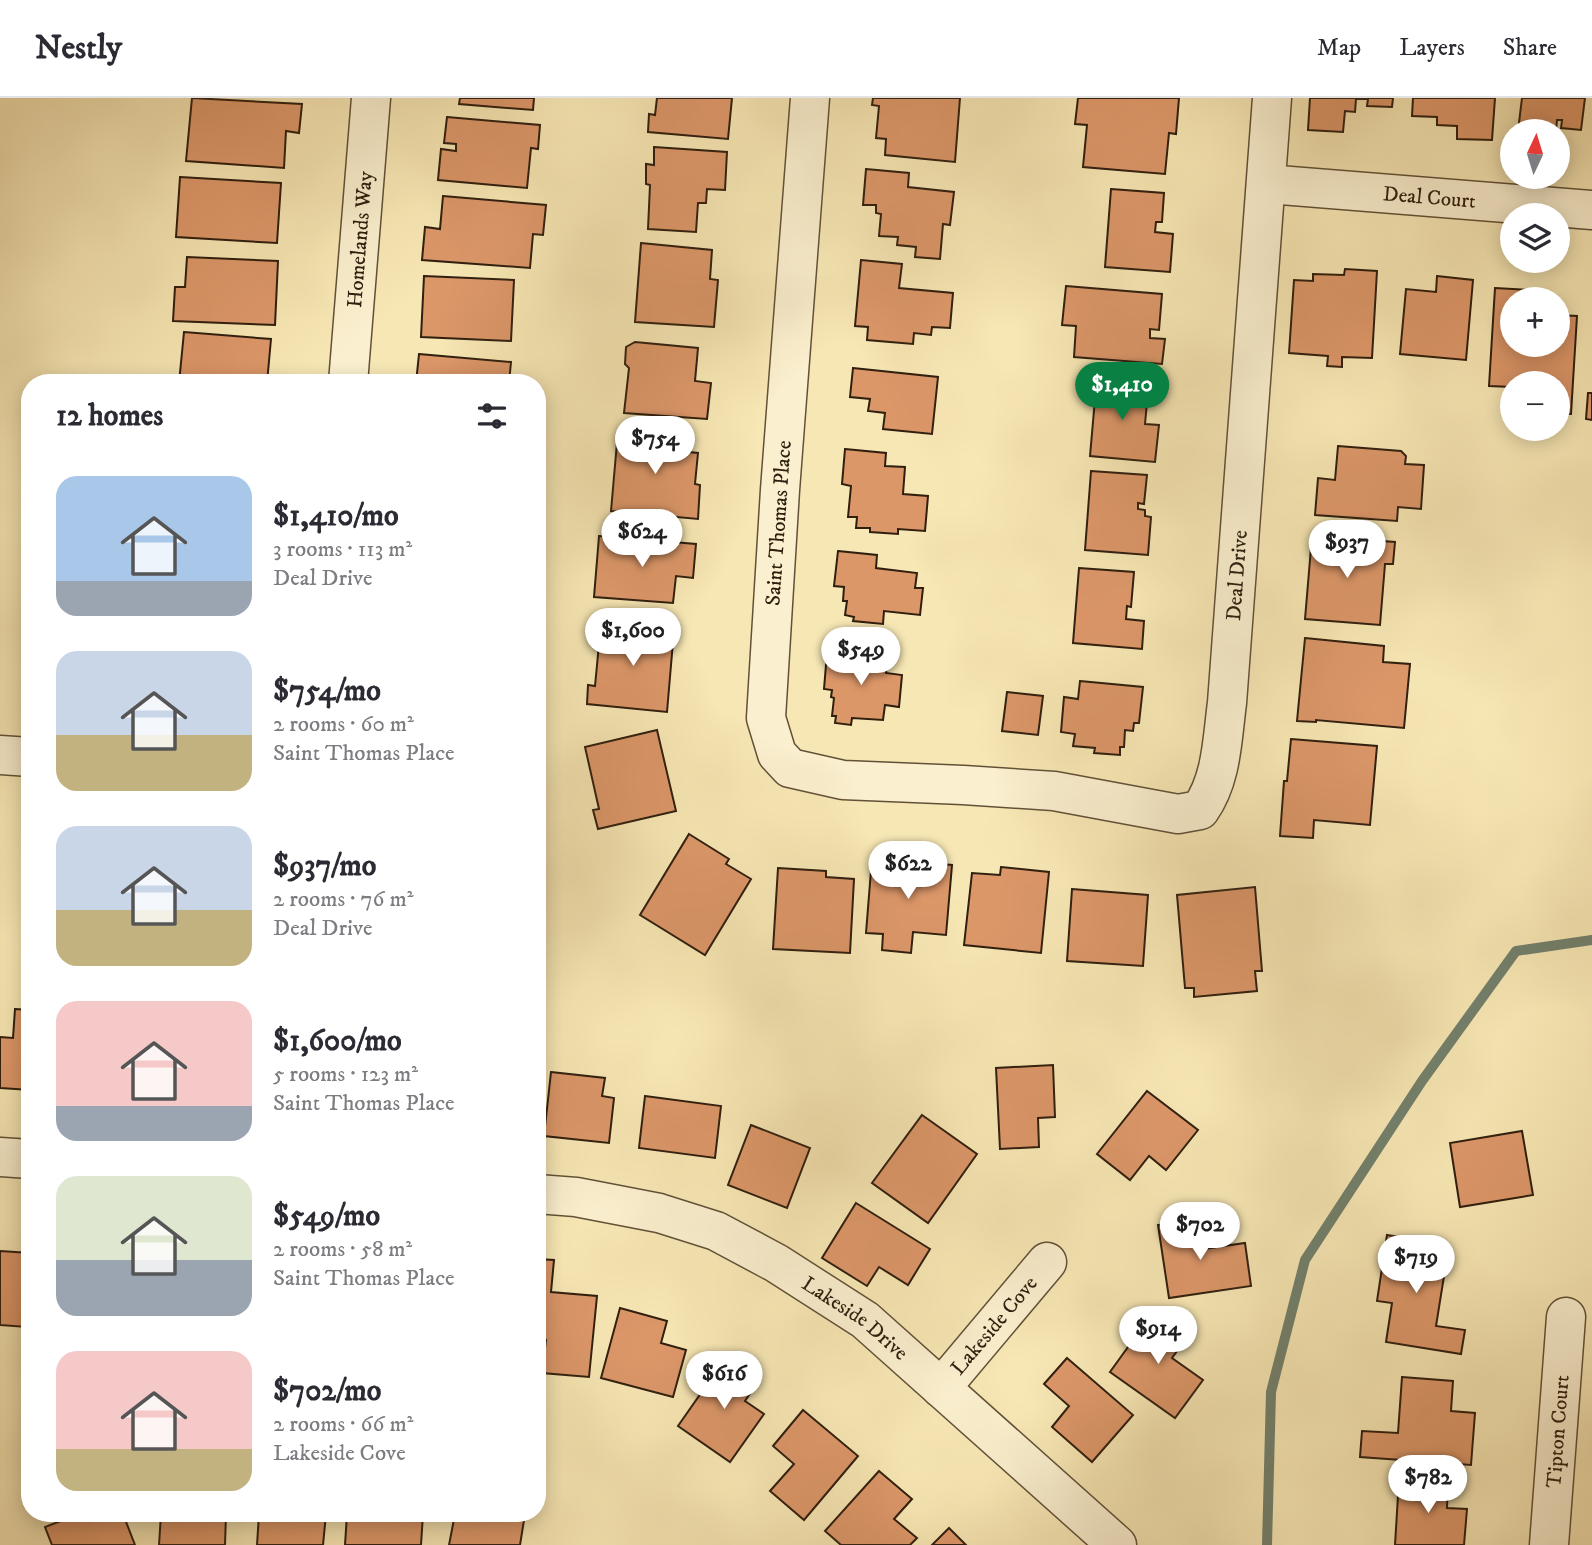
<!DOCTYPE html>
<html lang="en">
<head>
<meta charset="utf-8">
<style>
  body { margin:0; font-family:"IM FELL DW Pica",serif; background:#f2f2f3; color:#2b2b33; height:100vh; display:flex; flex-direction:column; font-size:26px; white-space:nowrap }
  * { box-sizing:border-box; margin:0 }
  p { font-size:23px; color:#7c7c81 }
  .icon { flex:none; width:38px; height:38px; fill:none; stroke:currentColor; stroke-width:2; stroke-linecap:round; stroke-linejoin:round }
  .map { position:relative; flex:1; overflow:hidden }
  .drawer { position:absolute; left:21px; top:276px; width:525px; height:1148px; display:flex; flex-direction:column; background:#fff; border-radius:28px; box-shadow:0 4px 18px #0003 }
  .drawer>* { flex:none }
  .needle { width:46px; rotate:4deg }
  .buttons { position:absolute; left:1500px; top:21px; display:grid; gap:14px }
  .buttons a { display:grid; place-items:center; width:70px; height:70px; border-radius:50%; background:#fff; box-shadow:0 4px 18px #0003; font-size:35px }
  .price { position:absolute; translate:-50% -60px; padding:0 16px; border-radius:24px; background:#fff; color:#222; font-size:23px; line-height:46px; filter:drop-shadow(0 2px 4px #0008) }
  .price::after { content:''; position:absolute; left:50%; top:42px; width:21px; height:16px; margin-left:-10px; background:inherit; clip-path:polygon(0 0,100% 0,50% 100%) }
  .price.current { background:#0b8043; color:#fff }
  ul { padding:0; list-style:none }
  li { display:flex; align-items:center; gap:21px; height:175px; padding:0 35px }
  li span { display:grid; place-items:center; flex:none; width:196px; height:140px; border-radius:21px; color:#555 }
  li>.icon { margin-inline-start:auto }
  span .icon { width:84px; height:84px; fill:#fffc; stroke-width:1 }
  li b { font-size:30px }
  h2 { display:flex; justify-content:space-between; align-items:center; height:84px; padding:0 35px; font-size:30px }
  header { display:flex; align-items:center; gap:42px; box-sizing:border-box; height:98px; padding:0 35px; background:#fff; border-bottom:2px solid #e1e1e2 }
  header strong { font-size:33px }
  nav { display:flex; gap:38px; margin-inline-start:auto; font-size:24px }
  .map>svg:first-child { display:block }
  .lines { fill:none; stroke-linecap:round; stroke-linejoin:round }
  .stream { stroke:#72806c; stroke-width:10 }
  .building { fill:#dc9769; stroke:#301f0f; stroke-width:2 }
  .street-casing { stroke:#625138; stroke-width:41 }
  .street { stroke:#faefce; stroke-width:38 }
  .labels { text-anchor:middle; stroke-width:5; stroke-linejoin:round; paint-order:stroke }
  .street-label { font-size:21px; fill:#301f0f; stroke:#faefce }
</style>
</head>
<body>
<header>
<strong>Nestly</strong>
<nav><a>Map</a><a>Layers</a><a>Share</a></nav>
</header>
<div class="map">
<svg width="1592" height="1447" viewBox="0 0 1592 1447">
  <rect width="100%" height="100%" fill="#f7e7b4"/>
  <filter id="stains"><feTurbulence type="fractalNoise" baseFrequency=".00286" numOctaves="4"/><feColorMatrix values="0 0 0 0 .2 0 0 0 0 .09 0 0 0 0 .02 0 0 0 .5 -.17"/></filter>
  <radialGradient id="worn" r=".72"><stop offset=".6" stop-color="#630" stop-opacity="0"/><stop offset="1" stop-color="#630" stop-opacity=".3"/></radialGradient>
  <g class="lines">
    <path class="stream" d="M1267,1447L1271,1294L1305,1162L1422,983L1516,853L1592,842"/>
  </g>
  <g class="building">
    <path d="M192,0L302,6L299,35L286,33L284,70L186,63Z"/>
    <path d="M460,0H534L533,12L459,6Z"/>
    <path d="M657,0H732L728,41L648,34L649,16L655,17Z"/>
    <path d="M873,0H960L955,64L885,57L886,41L876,40L879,8L872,7Z"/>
    <path d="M1078,0H1179L1176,36L1169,35L1165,76L1083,69L1087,27L1075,26Z"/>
    <path d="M1310,0H1393L1392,9L1367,8L1368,1H1356L1355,14L1345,13L1343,34L1308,32Z"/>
    <path d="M1413,0H1495L1492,42L1457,41V28L1437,27V19L1412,18Z"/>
    <path d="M1522,0H1585L1581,32L1561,30L1562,22H1557L1556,33H1518Z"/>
    <path d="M447,19L540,27L538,51L531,50L527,90L438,82L441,51L456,53V46L444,45Z"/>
    <path d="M654,49L727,54L725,92L707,91L706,105H698L696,134L648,131L650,87L646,86V66L654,67Z"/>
    <path d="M866,71L909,75L908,89L954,94L950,127L943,126L940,161L915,159L916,149L897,147L898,139L879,138L881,116L876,115V107H863Z"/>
    <path d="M180,79L281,85L277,145L176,139Z"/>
    <path d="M1111,91L1164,95L1162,124H1156L1155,134L1173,136L1170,174L1105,169Z"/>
    <path d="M443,98L546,107L543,137L533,136L530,170L422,162L425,129L440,131Z"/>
    <path d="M641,145L712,152L710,181L718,182L714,229L635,224Z"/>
    <path d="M187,159L278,163L275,227L173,223L175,189H185Z"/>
    <path d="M861,162L902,166L899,190L953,195L950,230L932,229L931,237L914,235L913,246L867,242L868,229L855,228Z"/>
    <path d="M1345,171L1377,173L1372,260L1342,259V269L1327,268L1328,258L1289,255L1294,182L1313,183V176L1344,177Z"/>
    <path d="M424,178L514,182L511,243L421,239Z"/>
    <path d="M1437,178L1473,182L1466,262L1400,256L1406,191L1436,194Z"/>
    <path d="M1066,188L1162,196L1159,232L1150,231V240L1165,241L1162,266L1074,259L1076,228L1062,227Z"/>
    <path d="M1495,190L1530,192V201H1512V247H1558V217L1577,218L1571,316L1558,315V285H1512V289L1489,288Z"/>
    <path d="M184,234L271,241L267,285H179Z"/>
    <path d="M635,244L698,250L695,283L711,285L707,321L624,315L629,270L625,266L626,249Z"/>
    <path d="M419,256L511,264L509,285H416Z"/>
    <path d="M853,270L938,279L932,336L883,331L885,315L868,313L870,301L850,299Z"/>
    <path d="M1097,278L1143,282L1141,303L1147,304L1145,326L1159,327L1155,364L1090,358Z"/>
    <path d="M1588,295H1592V322L1586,321Z"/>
    <path d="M618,333L690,339L689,354L698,355L695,386L700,387L698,421L611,413Z"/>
    <path d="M1338,348L1401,353L1406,358L1405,366L1424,367L1421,411L1398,409L1397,423L1315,417L1318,380L1335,382Z"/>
    <path d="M845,351L886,355L885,368L905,369L903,396L928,398L925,433L898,431V436L870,434V430H856L857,419H848L851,388L842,386Z"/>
    <path d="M1091,373L1147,377L1144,406L1138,405V411L1145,412V418L1151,419L1148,457L1085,452Z"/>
    <path d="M599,438L696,446L693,480L676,478L673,505L594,499Z"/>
    <path d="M1312,438L1395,444L1393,466H1385L1380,527L1305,521Z"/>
    <path d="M838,453L877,457L876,470L917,475L915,490H923L920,517L884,513L883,526L853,523L854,519L845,517L847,503H843L844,489L834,488Z"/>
    <path d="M1079,470L1134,474L1131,509L1127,508L1126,521L1144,523L1142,551L1073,545Z"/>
    <path d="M601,525L674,532L667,614L587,606L588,587L595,588Z"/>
    <path d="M1305,540L1384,548L1383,564L1410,566L1404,630L1316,622V624L1297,623Z"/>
    <path d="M827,555L888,561L886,575L902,577L899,609L885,607L883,622L852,620L851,627L835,625L836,618H832L834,600L831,599L832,592L824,591Z"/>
    <path d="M1080,583L1143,589L1139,625H1134L1133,633L1125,632L1124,649H1120V657L1094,655L1095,650L1073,648L1075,636L1061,634L1064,599L1078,601Z"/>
    <path d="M1007,594L1043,598L1038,637L1002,633Z"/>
    <path d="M657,632L676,713L598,731L593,712L599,711L585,649Z"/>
    <path d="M1291,641L1377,648L1370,727L1314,722L1313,740L1280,738L1284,683H1287Z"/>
    <path d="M689,736L729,761L726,766L751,781L705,857L640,817Z"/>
    <path d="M872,760L952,767L946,837L913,834L911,855L882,852L883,836L866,835Z"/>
    <path d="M1001,769L1049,774L1041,855L964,847L972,775L1000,777Z"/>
    <path d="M778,770L826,773V779L854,781L850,855L773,851Z"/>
    <path d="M1255,789L1262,873H1255L1257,893L1194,899V890H1185L1177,797Z"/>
    <path d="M1072,791L1148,797L1143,868L1067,863Z"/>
    <path d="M15,911L30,912V992L0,990V939L13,940Z"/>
    <path d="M1053,967L1055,1019L1038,1020L1039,1049L1000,1051L996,970Z"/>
    <path d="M551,974L605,980L602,998L614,1000L609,1045L544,1038Z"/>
    <path d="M1147,993L1198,1032L1166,1072L1149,1058L1130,1082L1097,1056Z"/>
    <path d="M645,998L721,1008L715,1060L639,1050Z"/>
    <path d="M922,1017L977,1056L928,1125L872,1085Z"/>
    <path d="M751,1027L810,1050L787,1110L728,1087Z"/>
    <path d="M1522,1033L1533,1097L1460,1109L1450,1045Z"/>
    <path d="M856,1105L930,1151L908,1187L879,1169L867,1188L822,1160Z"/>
    <path d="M1199,1121L1203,1151L1245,1145L1251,1188L1169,1200L1158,1127Z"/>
    <path d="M1387,1137L1449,1147L1436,1228L1465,1232L1461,1256L1386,1244L1392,1205L1377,1203Z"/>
    <path d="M0,1153L30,1155L27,1229L0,1227Z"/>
    <path d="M537,1161L554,1162L551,1194L597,1198L589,1279L542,1275L546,1242L537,1241Z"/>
    <path d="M620,1210L667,1223L661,1245L686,1252L673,1299L601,1280Z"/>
    <path d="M1154,1213L1188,1238L1172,1260L1203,1282L1175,1320L1110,1274Z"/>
    <path d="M727,1258L760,1281L745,1303L764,1316L730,1364L678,1328Z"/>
    <path d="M1067,1260L1133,1317L1092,1364L1052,1329L1069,1308L1044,1286Z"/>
    <path d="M1402,1279L1453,1283L1451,1313L1475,1315L1471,1367L1360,1359L1362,1333L1398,1335Z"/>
    <path d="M803,1312L858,1358L804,1422L770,1393L794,1366L773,1348Z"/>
    <path d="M879,1373L912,1401L894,1421L917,1440L910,1447H841L825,1433Z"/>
    <path d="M1399,1381L1448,1384L1447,1410L1467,1411L1464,1447H1395Z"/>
    <path d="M79,1416H123L135,1447H52L45,1429Z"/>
    <path d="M161,1416H226L225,1447H159Z"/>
    <path d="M259,1416H326L323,1447H257Z"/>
    <path d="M347,1416H423L421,1447H345Z"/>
    <path d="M455,1416H525L520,1447H449Z"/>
    <path d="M949,1430L966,1447H932Z"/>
  </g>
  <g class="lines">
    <defs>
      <g id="street">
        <path id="s1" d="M810,0L780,392L766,620L777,656L790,670L843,682L963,687L1054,693L1178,716L1200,712C1222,681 1222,642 1227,605L1272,0"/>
        <path id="s2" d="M1267,86L1592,112"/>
        <path id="s3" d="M348,285L371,0"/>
        <path d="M0,657L30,659"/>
        <path d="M0,1059L30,1061"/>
        <path id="s4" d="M537,1096L576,1099L659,1115L716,1133L776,1165L865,1222L1117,1447"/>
        <path id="s5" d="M941,1290L1047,1164"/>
        <path id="s6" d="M1549,1447L1566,1219"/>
      </g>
    </defs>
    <use href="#street" class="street-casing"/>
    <use href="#street" class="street"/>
  </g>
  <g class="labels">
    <g class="street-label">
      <text dy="7" stroke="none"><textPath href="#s2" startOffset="163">Deal Court</textPath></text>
      <text dy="7" stroke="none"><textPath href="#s3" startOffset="144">Homelands Way</textPath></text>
      <text transform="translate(778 425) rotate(-86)" y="7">Saint Thomas Place</text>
      <text dy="7" stroke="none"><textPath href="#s1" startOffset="1332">Deal Drive</textPath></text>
      <text dy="7" stroke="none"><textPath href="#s4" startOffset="348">Lakeside Drive</textPath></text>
      <text dy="7" stroke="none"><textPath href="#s5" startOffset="82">Lakeside Cove</textPath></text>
      <text dy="7" stroke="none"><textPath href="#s6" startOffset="114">Tipton Court</textPath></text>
    </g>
  </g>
  <rect width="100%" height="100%" filter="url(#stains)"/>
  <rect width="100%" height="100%" fill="url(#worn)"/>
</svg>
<div class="buttons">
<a><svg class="needle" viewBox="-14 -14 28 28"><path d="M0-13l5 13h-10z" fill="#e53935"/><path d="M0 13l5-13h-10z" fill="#7c7c81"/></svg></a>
<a><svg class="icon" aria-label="layers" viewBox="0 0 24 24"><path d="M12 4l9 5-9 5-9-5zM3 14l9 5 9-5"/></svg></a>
<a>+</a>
<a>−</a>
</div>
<b class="price current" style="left:1122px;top:324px">$1,410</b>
<b class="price" style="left:655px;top:378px">$754</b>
<b class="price" style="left:642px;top:471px">$624</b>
<b class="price" style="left:1347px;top:482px">$937</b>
<b class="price" style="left:633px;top:570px">$1,600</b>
<b class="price" style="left:861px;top:589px">$549</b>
<b class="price" style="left:908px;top:803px">$622</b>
<b class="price" style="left:1200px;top:1164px">$702</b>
<b class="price" style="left:1416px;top:1197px">$719</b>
<b class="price" style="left:1158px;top:1268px">$914</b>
<b class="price" style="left:724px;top:1313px">$616</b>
<b class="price" style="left:1428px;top:1417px">$782</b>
<section class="drawer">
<h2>12 homes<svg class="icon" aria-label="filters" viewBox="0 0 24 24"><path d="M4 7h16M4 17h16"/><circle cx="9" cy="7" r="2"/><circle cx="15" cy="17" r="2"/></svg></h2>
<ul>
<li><span style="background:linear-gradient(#a9c7e8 75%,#9aa5b1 0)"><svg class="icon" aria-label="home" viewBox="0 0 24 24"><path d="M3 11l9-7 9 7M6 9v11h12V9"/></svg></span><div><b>$1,410/mo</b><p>3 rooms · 113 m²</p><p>Deal Drive</p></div></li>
<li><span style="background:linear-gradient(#c9d6e8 60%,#c2b280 0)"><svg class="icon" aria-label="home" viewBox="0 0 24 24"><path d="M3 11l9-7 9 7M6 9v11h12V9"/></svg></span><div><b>$754/mo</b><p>2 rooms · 60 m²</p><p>Saint Thomas Place</p></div></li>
<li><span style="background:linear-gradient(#c9d6e8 60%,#c2b280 0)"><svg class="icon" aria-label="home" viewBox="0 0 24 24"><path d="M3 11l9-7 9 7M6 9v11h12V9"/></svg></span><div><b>$937/mo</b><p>2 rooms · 76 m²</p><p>Deal Drive</p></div></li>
<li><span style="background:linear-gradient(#f6c9c9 75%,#9aa5b1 0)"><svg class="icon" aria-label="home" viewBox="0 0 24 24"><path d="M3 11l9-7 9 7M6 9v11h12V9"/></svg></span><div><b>$1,600/mo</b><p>5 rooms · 123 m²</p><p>Saint Thomas Place</p></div></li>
<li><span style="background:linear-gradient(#dfe7d0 60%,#9aa5b1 0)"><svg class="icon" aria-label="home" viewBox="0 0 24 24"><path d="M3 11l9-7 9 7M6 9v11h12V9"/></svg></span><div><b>$549/mo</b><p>2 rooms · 58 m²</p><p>Saint Thomas Place</p></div></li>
<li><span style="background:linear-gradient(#f6c9c9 70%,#c2b280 0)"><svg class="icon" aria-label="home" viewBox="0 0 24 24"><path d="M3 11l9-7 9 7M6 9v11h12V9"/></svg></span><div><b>$702/mo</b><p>2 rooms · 66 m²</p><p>Lakeside Cove</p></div></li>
</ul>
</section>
</div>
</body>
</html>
